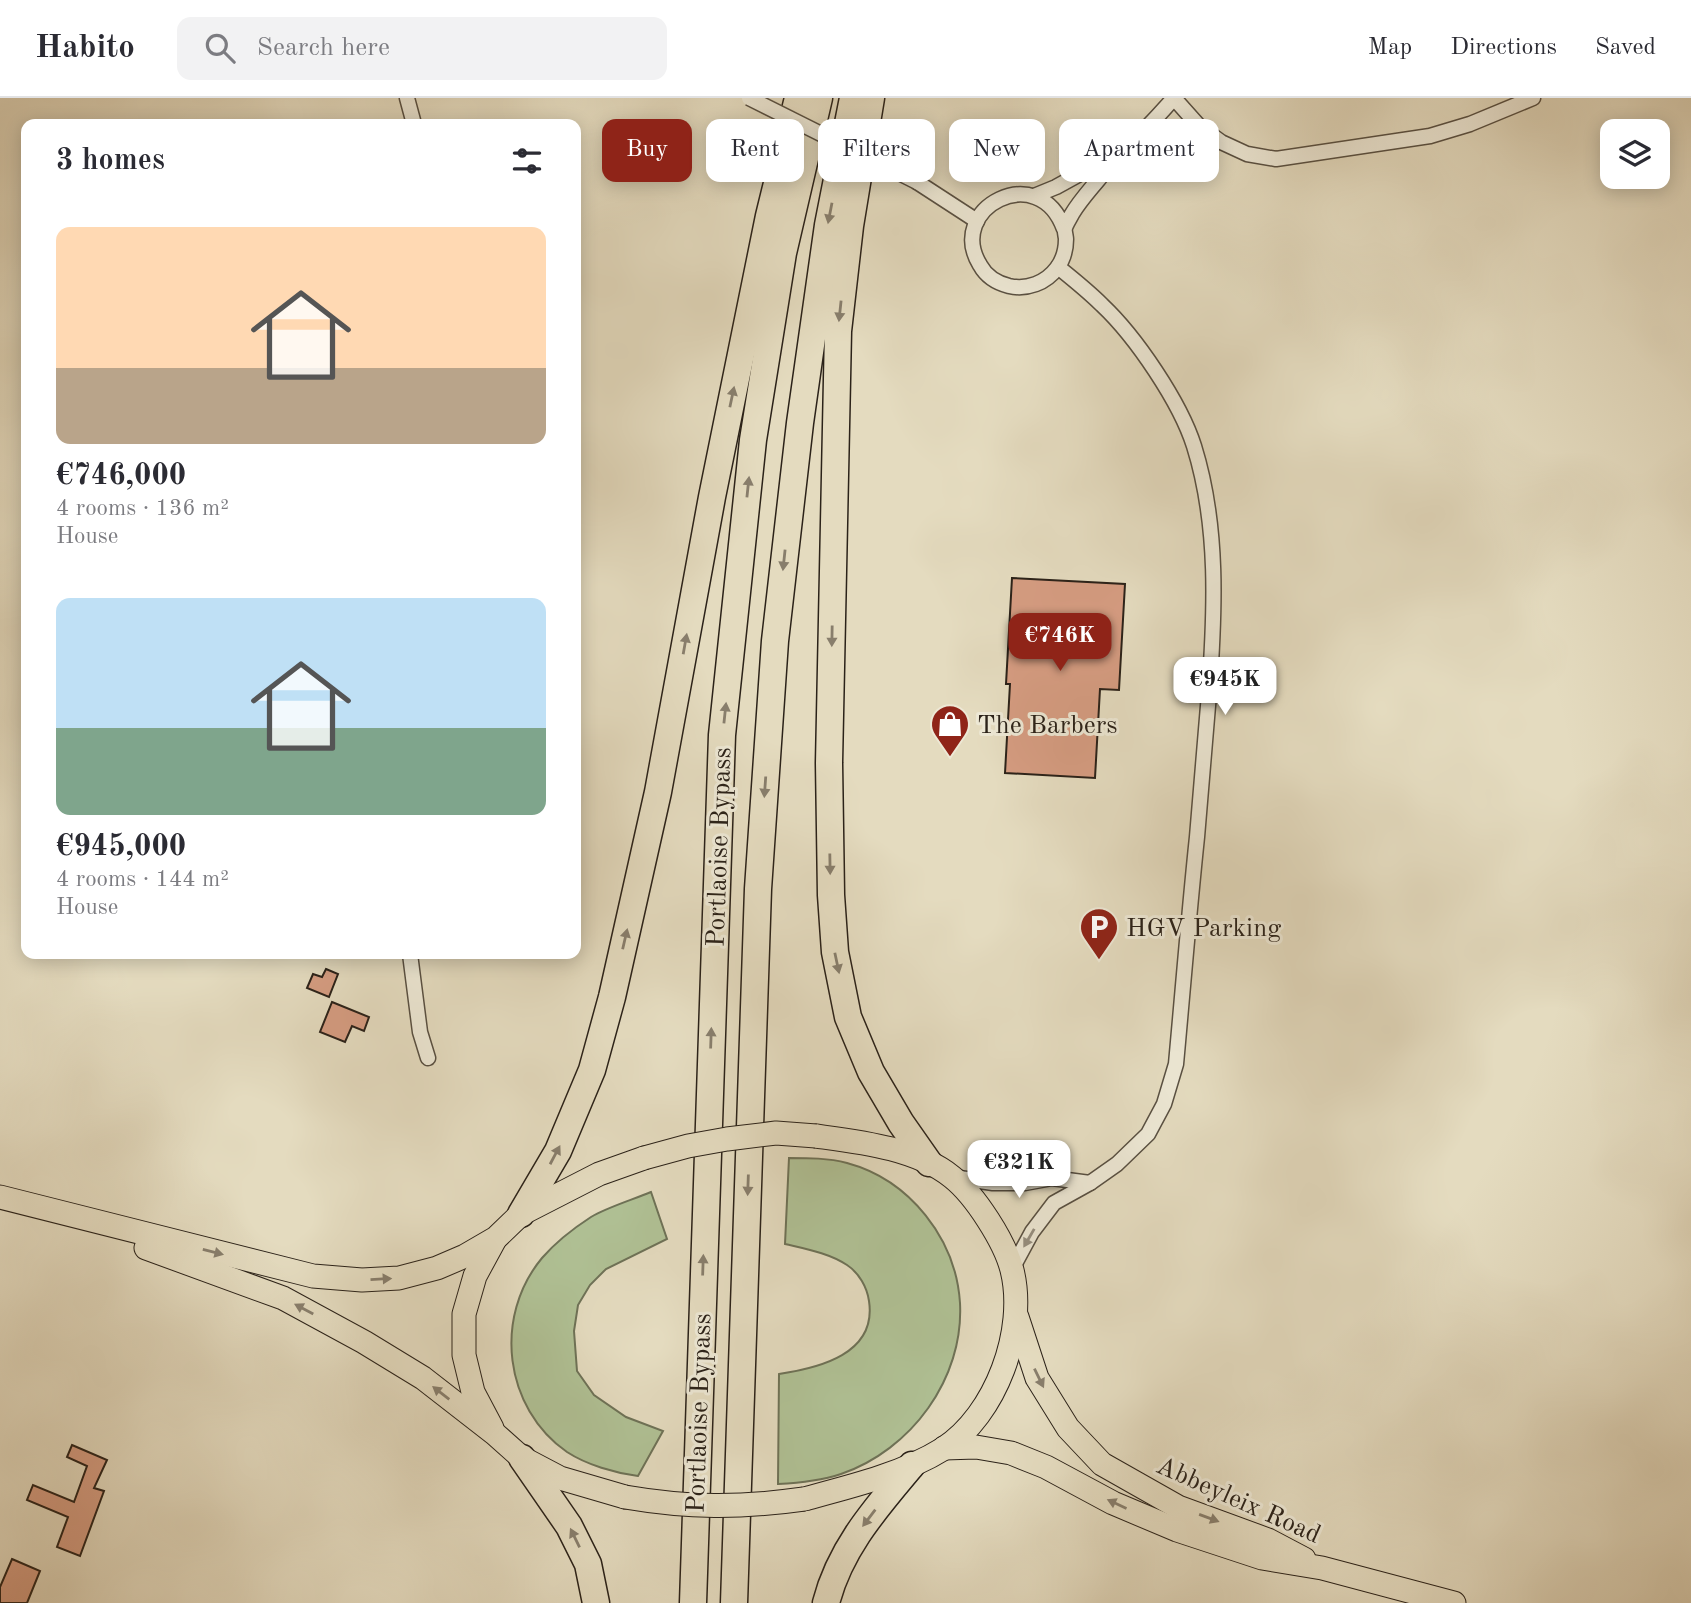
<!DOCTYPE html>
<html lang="en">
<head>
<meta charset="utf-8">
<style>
  body { margin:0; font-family:"Old Standard TT",serif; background:#f2f2f3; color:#2b2b33; height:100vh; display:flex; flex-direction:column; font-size:26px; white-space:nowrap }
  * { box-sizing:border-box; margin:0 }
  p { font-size:23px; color:#7c7c81 }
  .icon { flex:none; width:38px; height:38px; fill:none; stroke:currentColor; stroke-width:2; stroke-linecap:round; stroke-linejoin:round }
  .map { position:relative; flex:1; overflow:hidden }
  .sheet { position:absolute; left:21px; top:21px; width:560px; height:840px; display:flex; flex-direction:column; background:#fff; border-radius:14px; box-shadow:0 4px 18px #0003 }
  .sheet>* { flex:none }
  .guide { position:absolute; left:602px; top:21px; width:665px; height:63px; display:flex; gap:14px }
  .tools { position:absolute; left:1600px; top:21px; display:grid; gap:14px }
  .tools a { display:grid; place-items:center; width:70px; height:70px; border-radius:14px; background:#fff; box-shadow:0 4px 18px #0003; font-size:35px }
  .price { position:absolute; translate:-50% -60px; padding:0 16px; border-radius:14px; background:#fff; color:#222; font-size:23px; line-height:46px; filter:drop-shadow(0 2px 4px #0008) }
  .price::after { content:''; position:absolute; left:50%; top:42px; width:21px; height:16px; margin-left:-10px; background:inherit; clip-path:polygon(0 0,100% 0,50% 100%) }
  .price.on { background:#8f2418; color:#fff }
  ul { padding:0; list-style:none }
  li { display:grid; align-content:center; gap:14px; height:371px; padding:0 35px }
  li span { display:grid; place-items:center; height:217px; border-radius:14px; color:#555 }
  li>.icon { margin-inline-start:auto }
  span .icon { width:126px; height:126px; fill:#fffc; stroke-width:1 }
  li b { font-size:30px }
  h2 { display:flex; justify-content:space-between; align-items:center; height:84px; padding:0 35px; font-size:30px }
  .chip { padding:0 24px; border-radius:14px; background:#fff; box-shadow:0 4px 18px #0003; font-size:24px; line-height:63px }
  .chip.on { background:#8f2418; color:#fff }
  header { display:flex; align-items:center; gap:42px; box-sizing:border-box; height:98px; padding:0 35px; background:#fff; border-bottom:2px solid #e1e1e2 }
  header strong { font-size:33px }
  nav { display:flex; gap:38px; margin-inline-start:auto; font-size:24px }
  .search { width:490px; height:63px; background:#f2f2f3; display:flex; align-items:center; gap:18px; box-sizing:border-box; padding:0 24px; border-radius:14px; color:#7c7c81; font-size:26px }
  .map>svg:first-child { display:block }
  .green { fill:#b0c195; stroke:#6e7257; stroke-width:2 }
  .building { fill:#d59c81; stroke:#2b2219; stroke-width:2 }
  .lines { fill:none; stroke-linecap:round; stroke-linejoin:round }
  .minor-casing { stroke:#595042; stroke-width:17 }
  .primary-casing { stroke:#2b2219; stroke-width:25 }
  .motorway-casing { stroke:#2b2219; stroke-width:29 }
  .minor { stroke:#ede8d5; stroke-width:14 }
  .primary { stroke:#e4dbbf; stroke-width:23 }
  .motorway { stroke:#e4dbbf; stroke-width:26 }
  .minor-bridge-casing { stroke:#595042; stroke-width:17; stroke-linecap:butt }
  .primary-bridge-casing { stroke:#2b2219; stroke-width:25; stroke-linecap:butt }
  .minor-bridge { stroke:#ede8d5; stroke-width:14 }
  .primary-bridge { stroke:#e4dbbf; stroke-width:23 }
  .oneway { fill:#887e6c }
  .oneway2 { fill:#968f80 }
  .labels { text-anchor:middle; stroke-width:6; stroke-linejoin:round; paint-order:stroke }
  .poi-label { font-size:26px; fill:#2b2219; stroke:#ede8d5; text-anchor:start }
  .street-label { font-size:26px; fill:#2b2219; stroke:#ede8d5 }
</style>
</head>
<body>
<header>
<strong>Habito</strong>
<div class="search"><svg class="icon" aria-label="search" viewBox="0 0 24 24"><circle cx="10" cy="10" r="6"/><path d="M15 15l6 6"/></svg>Search here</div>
<nav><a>Map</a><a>Directions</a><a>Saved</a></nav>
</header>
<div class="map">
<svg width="1691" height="1505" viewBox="0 0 1691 1505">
  <rect width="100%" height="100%" fill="#e4dbbf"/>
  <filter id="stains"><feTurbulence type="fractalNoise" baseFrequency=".00286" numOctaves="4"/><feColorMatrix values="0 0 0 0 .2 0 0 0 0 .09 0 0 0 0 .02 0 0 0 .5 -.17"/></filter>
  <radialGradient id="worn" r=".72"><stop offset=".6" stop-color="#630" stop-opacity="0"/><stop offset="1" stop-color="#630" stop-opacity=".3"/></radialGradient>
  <g class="green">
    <path d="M789,1060C809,1060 828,1060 847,1065C910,1082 956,1141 960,1205C964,1281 911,1352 841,1376C820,1383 799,1385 778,1386L779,1276C819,1270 877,1256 869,1203C867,1189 859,1175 847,1167C829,1155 806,1151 785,1146Z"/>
    <path d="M651,1094L667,1141L606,1171L590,1187L578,1207L574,1233L577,1273L594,1297L626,1319L663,1333L638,1378C615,1375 587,1367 567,1354C504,1310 493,1219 542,1160C555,1145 574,1130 591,1119C608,1109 632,1102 651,1094Z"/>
  </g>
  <g class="building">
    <path d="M1012,480L1125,486L1119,592L1100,591L1095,680L1005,675L1010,586H1006Z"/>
    <path d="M326,871L338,876L329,899L307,890L313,876L322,879Z"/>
    <path d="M332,904L369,919L364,933L352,928L345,944L320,934Z"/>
    <path d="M72,1347L107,1362L94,1390L104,1393L80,1458L57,1449L68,1419L27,1402L33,1387L74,1404L87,1368L67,1359Z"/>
    <path d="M12,1461L40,1473L27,1505H0V1489Z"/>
  </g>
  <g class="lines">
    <defs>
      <g id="minor">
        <path d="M407,0L414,26"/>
        <path d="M1174,0L1198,27L1221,44L1247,56L1276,61L1430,38L1470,26L1533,0"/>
        <path d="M917,84L977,123"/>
        <path d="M1034,98L1056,89L1116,56"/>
        <path d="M1064,131C1039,61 945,110 980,167C986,178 997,185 1009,188C1027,192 1046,185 1057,170C1063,162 1066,151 1066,141C1066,139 1064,132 1065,130C1066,126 1070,120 1072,116C1079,104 1089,93 1098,82C1106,73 1113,62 1121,53C1128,47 1135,41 1141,35C1153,24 1163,12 1174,0"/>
        <path d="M410,856L420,934L428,960"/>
        <path d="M953,1079L993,1085H1025L1052,1080L1090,1085"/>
        <path d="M1012,1171L1032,1134L1054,1105L1090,1085L1117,1066L1148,1036L1164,1006L1176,966C1183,890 1189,815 1197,739C1201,691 1205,644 1209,596C1215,514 1219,428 1194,348C1180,304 1136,239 1102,207C1088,193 1073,181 1058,169"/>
      </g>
      <g id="primary">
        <path d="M0,1099L313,1178L362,1182L399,1180L437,1170L465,1158L496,1140L521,1116L599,1076L644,1060"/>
        <path d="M146,1150L283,1200L364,1244L423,1280L495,1336L522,1360L560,1380L625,1399"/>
        <path d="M1017,1219L1037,1280L1068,1330L1102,1366L1178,1409L1268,1442L1304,1461"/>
        <path d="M492,1330L473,1294L464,1257V1216L475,1178L494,1143"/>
        <path d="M944,1350L976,1349L1011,1355L1046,1369L1113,1405L1177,1432L1262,1460L1322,1470L1454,1505"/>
        <path d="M804,1401C849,1389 903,1376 943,1351C996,1317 1027,1232 1012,1172C1005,1144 975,1097 952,1079C916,1050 860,1044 816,1038"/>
      </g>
      <g id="motorway">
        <path d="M871,0L850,128L838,233L829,665L831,797L835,854L848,919L871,974L901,1025L929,1065"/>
        <path d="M521,1116L558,1053L592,972L612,899L658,694L712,399L769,118L798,0"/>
        <path d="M522,1360L569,1428L588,1466L596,1505"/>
        <path d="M693,1505L722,637L753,342L783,155L819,0"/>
        <path d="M734,1505L758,791L775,543L800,325L828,127L853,0"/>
        <path d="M826,1505C840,1450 876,1410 912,1367"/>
      </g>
    </defs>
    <use href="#minor" class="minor-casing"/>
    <use href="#primary" class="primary-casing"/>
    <use href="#motorway" class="motorway-casing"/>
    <use href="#minor" class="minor"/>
    <use href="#primary" class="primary"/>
    <use href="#motorway" class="motorway"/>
    <defs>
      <path id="minor-bridge" d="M749,0L917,84"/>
      <g id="primary-bridge">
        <path d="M644,1060L688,1048L727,1041L776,1035L816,1038"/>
        <path d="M625,1399C689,1410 740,1410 804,1401"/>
      </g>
    </defs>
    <use href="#minor-bridge" class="minor-bridge-casing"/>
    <use href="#primary-bridge" class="primary-bridge-casing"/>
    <use href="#minor-bridge" class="minor-bridge"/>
    <use href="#primary-bridge" class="primary-bridge"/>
  </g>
  <defs><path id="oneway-solid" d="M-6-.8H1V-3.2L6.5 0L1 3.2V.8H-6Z" transform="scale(1.75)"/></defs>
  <g class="oneway">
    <use href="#oneway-solid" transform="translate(830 115) rotate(101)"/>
    <use href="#oneway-solid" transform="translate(840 213) rotate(96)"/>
    <use href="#oneway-solid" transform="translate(732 299) rotate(-78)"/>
    <use href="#oneway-solid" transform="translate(748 389) rotate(-84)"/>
    <use href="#oneway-solid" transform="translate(784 462) rotate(96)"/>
    <use href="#oneway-solid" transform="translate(832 538) rotate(91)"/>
    <use href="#oneway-solid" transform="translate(685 546) rotate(-80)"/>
    <use href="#oneway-solid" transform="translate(725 615) rotate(-84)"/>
    <use href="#oneway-solid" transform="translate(765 689) rotate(94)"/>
    <use href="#oneway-solid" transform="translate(830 766) rotate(89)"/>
    <use href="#oneway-solid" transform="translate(625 841) rotate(-77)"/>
    <use href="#oneway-solid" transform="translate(837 865) rotate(78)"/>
    <use href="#oneway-solid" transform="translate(711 940) rotate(-88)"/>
    <use href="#oneway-solid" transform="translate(555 1057) rotate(-62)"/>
    <use href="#oneway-solid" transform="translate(748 1087) rotate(92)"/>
    <use href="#oneway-solid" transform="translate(213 1154) rotate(14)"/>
    <use href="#oneway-solid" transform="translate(703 1167) rotate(-88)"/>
    <use href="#oneway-solid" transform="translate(381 1181) rotate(-3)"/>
    <use href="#oneway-solid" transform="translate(304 1211) rotate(-152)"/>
    <use href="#oneway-solid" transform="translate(1039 1280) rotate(64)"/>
    <use href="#oneway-solid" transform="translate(441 1295) rotate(-142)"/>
    <use href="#oneway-solid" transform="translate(1117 1406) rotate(-155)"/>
    <use href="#oneway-solid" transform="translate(869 1420) rotate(127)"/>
    <use href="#oneway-solid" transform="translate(1209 1420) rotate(20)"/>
    <use href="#oneway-solid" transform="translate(575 1440) rotate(-116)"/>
  </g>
  <use class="oneway2" href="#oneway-solid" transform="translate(1029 1140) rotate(120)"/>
  <defs>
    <symbol id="shop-pin" viewBox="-11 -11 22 30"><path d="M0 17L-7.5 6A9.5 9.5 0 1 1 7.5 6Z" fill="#8f2418" stroke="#ede8d5"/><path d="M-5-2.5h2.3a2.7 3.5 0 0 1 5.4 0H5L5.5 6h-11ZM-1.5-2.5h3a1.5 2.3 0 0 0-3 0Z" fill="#fff"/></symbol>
    <symbol id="parking-pin" viewBox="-11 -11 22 30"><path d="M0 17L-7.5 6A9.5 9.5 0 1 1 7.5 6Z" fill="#8f2418" stroke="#ede8d5"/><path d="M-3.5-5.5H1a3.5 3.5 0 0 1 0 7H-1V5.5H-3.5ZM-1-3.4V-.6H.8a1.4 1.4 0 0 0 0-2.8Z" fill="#fff"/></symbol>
  </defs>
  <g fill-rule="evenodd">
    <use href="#shop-pin" x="928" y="604" width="44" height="60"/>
    <use href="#parking-pin" x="1077" y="807" width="44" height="60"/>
  </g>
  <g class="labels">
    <g class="poi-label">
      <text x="977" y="635">The Barbers</text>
      <text x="1126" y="838">HGV Parking</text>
    </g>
    <g class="street-label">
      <text transform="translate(718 749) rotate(-88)" y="9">Portlaoise Bypass</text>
      <text transform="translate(698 1315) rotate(-88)" y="9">Portlaoise Bypass</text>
      <text transform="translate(1239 1401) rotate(24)" y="9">Abbeyleix Road</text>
    </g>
  </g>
  <rect width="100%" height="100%" filter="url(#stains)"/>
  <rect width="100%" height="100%" fill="url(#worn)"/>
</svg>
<div class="tools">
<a><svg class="icon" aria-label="layers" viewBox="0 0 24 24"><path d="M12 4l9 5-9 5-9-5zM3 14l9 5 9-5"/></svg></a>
</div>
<b class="price on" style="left:1060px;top:575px">€746K</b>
<b class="price" style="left:1225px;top:619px">€945K</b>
<b class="price" style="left:1019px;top:1102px">€321K</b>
<div class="guide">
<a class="chip on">Buy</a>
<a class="chip">Rent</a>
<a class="chip">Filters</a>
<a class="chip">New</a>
<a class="chip">Apartment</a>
</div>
<section class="sheet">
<h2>3 homes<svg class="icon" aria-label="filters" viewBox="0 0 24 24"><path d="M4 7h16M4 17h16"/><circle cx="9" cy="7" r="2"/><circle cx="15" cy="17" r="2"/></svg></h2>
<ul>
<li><span style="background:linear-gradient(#ffd9b3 65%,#b9a48a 0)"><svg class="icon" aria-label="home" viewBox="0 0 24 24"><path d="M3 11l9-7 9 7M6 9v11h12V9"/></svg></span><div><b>€746,000</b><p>4 rooms · 136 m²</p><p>House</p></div></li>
<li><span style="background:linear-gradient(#bfe0f5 60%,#7fa58c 0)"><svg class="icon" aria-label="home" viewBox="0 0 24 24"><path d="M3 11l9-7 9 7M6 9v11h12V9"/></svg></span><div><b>€945,000</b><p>4 rooms · 144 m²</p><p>House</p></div></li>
</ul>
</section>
</div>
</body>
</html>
